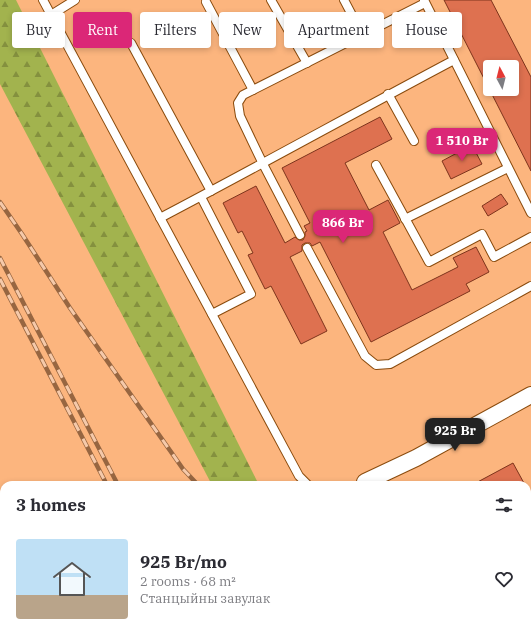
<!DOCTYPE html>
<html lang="en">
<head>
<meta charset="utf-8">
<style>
  body { margin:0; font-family:"IBM Plex Serif",serif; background:#f2f2f3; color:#2b2b33; height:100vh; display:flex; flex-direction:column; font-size:15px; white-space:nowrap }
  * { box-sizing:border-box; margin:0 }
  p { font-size:13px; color:#7c7c81 }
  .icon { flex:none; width:22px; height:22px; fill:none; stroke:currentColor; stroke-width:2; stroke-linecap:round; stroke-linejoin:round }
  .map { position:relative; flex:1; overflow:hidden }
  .details { position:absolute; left:0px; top:481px; width:531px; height:156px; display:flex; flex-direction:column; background:#fff; border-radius:12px 12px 0 0; box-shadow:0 2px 6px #0003 }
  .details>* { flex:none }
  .hud { position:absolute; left:12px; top:12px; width:507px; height:36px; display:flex; gap:8px }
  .needle { width:26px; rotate:353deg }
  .buttons { position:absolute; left:483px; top:60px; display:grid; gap:8px }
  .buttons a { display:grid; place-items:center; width:36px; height:36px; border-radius:4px; background:#fff; box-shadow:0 2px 6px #0003; font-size:20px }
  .price { position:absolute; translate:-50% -34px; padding:0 9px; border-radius:8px; background:#db2777; color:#fff; font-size:13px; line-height:26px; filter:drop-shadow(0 1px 2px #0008) }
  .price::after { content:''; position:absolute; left:50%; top:24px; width:12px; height:9px; margin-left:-6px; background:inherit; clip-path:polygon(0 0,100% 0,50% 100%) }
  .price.active { background:#222; color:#fff }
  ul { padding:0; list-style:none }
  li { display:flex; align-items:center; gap:12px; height:100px; padding:0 16px }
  li span { display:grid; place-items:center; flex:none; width:112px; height:80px; border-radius:4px; color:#555 }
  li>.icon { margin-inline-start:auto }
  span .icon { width:48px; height:48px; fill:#fffc; stroke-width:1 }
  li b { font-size:17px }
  h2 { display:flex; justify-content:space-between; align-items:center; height:48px; padding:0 16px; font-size:17px }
  .pill { padding:0 14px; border-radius:4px; background:#fff; box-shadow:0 2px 6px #0003; font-size:14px; line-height:36px }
  .pill.active { background:#db2777; color:#fff }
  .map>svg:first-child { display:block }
  .forest { fill:url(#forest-firs) }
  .building { fill:#de7150; stroke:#7d341c; fill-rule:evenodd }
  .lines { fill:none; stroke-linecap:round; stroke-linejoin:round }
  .service-casing { stroke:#8a4b0d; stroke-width:10 }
  .minor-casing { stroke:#8a4b0d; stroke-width:18 }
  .service { stroke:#fff; stroke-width:8 }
  .minor { stroke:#fff; stroke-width:16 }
  .rail-casing { stroke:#976641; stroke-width:4.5 }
  .rail { stroke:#f5c9aa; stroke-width:3; stroke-dasharray:9; stroke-linecap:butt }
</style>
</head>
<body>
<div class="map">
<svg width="531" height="637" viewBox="0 0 531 637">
  <defs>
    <pattern id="forest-firs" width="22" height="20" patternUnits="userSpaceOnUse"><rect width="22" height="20" fill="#a2b34e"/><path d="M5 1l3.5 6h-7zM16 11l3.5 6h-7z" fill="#84903e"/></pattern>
  </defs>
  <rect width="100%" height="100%" fill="#fcb57e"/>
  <g class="forest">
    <path d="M0,0H16L259,485H212L0,84Z"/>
    <path d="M290,633H333L335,637H292Z"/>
  </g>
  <g class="building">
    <path d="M444,0H491L531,77V171ZM490,67H512V89H490Z"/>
    <path d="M380,117L392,139L345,163L369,210L388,200L400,223L383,232L412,290L458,267L453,258L476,247L489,272L466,284L470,291L371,342L320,242L312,246L310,243H305L302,245V251L290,257L327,331L301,344L271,286L265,289L248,255L253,253L242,231L238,233L223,203L256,186L285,243L295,237L299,240H303L305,236V232L307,231L304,226L310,223L282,168Z"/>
    <path d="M472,145L482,164L451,179L442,161Z"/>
    <path d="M501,194L508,204L488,216L482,206Z"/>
    <path d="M513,463L525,485H472Z"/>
  </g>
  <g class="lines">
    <defs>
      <g id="service">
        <path d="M43,0L299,476L308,485"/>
        <path d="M271,0L307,63"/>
        <path d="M344,0L362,34"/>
        <path d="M424,0L531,213"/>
        <path d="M206,2L253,90"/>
        <path d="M51,15L75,0"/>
        <path d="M131,43L211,191"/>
        <path d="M388,94L414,141"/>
        <path d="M376,165L429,262L482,234L494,257L531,237"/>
        <path d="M201,197L251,294L212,314"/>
        <path d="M160,218C259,166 356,112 454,60"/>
        <path d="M405,219L508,168"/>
        <path d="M300,235L263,164L240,116L238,103L243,95L425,3"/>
        <path d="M307,248L365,356L376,365L390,364L531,286"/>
      </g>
      <g id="minor">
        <path d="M366,485L365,482L416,458L531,395"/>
        <path d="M397,633L398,637"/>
      </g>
    </defs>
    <use href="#service" class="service-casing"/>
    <use href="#minor" class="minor-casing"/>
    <use href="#service" class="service"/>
    <use href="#minor" class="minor"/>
    <defs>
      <g id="rail">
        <path d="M0,202L22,234L70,308L183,469L198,485"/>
        <path d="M0,258L118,485"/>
        <path d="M0,279L107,485"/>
        <path d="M0,500L4,508"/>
        <path d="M0,517L4,524"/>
        <path d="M0,539L4,546"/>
        <path d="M51,633L53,637"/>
        <path d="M62,633L64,637"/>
        <path d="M71,633L74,637"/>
        <path d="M184,633L186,637"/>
        <path d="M196,633L198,637"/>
        <path d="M406,633L422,637"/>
      </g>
    </defs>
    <use href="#rail" class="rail-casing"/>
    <use href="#rail" class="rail"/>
  </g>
</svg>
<div class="buttons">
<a><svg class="needle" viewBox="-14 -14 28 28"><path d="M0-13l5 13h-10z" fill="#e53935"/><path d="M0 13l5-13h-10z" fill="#7c7c81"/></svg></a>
</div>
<b class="price" style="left:462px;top:162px">1 510 Br</b>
<b class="price" style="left:343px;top:244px">866 Br</b>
<b class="price active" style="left:455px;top:452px">925 Br</b>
<div class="hud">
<a class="pill">Buy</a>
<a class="pill active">Rent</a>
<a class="pill">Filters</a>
<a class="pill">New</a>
<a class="pill">Apartment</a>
<a class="pill">House</a>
</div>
<section class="details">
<h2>3 homes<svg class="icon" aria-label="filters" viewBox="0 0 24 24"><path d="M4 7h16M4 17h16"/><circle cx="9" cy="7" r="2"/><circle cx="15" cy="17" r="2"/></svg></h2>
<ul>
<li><span style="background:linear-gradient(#bfe0f5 70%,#b9a48a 0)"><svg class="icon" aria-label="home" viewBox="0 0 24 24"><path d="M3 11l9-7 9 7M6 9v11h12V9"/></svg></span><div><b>925 Br/mo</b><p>2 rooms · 68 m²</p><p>Станцыйны завулак</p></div><svg class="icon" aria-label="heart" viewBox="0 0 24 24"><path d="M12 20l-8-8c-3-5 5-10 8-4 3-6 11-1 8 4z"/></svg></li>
</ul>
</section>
</div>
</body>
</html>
